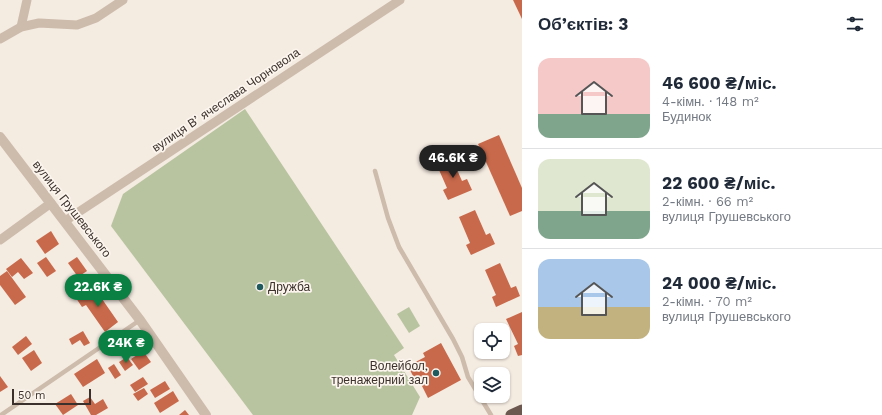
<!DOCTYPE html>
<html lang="uk">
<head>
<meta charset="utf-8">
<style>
  body { margin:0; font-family:"Work Sans",sans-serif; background:#f6f6f7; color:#1f2937; height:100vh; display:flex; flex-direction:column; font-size:15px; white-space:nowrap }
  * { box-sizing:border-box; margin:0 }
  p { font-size:13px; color:#747a83 }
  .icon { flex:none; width:22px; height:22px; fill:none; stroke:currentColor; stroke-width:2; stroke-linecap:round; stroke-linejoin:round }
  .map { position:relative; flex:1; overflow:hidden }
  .panel { display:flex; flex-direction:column; background:#fff; width:360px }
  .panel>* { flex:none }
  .fabs { position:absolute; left:474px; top:323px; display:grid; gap:8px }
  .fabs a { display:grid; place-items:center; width:36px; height:36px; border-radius:8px; background:#fff; box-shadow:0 1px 3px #0004; font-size:20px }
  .scale { position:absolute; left:12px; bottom:10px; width:79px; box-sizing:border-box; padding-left:4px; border:2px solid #3b302b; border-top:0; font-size:11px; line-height:14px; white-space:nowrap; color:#3b302b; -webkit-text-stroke:3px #fbf5ee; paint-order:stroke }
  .price { position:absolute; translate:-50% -34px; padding:0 9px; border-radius:14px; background:#0b8043; color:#fff; font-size:13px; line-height:26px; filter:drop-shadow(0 1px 2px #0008) }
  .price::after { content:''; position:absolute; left:50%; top:24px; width:12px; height:9px; margin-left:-6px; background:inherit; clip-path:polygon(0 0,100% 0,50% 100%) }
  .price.active { background:#222; color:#fff }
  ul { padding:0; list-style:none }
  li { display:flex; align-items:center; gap:12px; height:100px; padding:0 16px }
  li+li { border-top:1px solid #e0e1e3 }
  li span { display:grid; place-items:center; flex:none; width:112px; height:80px; border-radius:12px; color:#555 }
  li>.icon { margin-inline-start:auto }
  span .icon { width:48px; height:48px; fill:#fffc; stroke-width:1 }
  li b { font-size:17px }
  h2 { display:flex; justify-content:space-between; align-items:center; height:48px; padding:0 16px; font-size:17px }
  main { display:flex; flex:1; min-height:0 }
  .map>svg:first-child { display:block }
  .green { fill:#b8c4a0 }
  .building { fill:#c8694b }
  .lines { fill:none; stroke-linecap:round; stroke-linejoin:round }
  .service { stroke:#cdbbac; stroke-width:4.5 }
  .minor { stroke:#cdbbac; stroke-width:9 }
  .tertiary { stroke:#cdbbac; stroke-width:10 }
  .trunk { stroke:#6c584f; stroke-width:11 }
  .poi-dot { fill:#1f5a5e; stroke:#fbf5ee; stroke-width:1.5 }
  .labels { text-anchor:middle; stroke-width:3.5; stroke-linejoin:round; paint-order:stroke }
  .street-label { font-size:12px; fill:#3b302b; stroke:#fbf5ee }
  .poi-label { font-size:12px; fill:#3b302b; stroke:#fbf5ee; text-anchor:start }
</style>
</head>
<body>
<main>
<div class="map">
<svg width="522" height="415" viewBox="0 0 522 415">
  <rect width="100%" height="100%" fill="#f4ebe1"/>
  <g class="green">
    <path d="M245,109L404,348L394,355L420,397L412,415H253L111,226L123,194Z"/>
    <path d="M409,307L420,326L409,333L397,314Z"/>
  </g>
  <g class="building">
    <path d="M513,0H522V19Z"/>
    <path d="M499,135L522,188V211L510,216L478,144Z"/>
    <path d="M451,156L462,181L467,179L472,190L448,200L443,190L447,188L436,163Z"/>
    <path d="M475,210L486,235L490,233L495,244L471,255L466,245L470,243L459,217Z"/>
    <path d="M51,231L59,244L45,254L36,241Z"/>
    <path d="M46,257L56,271L47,277L37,263Z"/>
    <path d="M77,257L87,271L78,277L68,263Z"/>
    <path d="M21,258L33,273L24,279L18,272L12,277L6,269Z"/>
    <path d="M500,263L511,288L516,286L520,296L496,307L492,297L496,295L485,270Z"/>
    <path d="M7,271L26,297L15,305L0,285V276Z"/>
    <path d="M93,286L118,322L105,332L86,305L82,307L76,298Z"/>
    <path d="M522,312V355L518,356L514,346L518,344L506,319Z"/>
    <path d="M83,331L90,343L84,346L80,340L72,345L69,339Z"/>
    <path d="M26,336L32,344L18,355L12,347Z"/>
    <path d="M441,343L461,380L428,398L419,380L416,382L408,366L425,357L423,353Z"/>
    <path d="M34,350L42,363L31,371L22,358Z"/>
    <path d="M143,351L151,362L139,370L131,359Z"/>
    <path d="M127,357L133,365L125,371L119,362Z"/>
    <path d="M97,359L105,373L83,387L74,374Z"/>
    <path d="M114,364L121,375L115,379L108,368Z"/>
    <path d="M0,376L8,387L0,392Z"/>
    <path d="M143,377L148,384L135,392L130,385Z"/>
    <path d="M165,381L170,389L155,398L150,390Z"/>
    <path d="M144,388L148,394L138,401L133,394Z"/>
    <path d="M173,391L179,401L160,413L154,403Z"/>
    <path d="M71,394L78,405L63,415L55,404Z"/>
    <path d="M90,397L95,404L103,399L108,408L96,415H91L83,401Z"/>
    <path d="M185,410L189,415H179Z"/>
  </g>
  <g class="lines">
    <g class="service">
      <path d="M375,171L388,218L399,247L453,339L462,357L468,377L491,415"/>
      <path d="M1,415L140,320"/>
    </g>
    <g class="minor">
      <path d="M21,27L27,0"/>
      <path d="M0,39L21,27L39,23L77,25L96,18L123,0"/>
      <path d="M65,221L400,0"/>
      <path d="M0,240L51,203"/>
    </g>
    <path class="tertiary" d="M0,137L140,320L206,415"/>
    <path class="trunk" d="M511,415L522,410"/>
  </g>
  <g class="poi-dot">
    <circle cx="260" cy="287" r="4"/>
    <circle cx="436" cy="373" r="4"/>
  </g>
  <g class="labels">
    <g class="street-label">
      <text transform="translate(226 100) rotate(-34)" y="4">вулиця Вʼячеслава Чорновола</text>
      <text transform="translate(72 209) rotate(52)" y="4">вулиця Грушевського</text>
    </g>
    <g class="poi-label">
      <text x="268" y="291">Дружба</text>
      <text x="428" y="370" text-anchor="end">Волейбол,<tspan x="428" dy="14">тренажерний зал</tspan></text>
    </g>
  </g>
</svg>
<div class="fabs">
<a><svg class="icon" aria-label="locate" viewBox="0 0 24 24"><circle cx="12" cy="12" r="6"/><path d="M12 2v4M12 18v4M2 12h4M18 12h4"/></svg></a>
<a><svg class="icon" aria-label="layers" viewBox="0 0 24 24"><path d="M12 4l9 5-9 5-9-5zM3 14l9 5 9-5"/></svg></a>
</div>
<div class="scale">50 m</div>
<b class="price active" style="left:453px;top:179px">46.6K ₴</b>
<b class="price" style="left:98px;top:308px">22.6K ₴</b>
<b class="price" style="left:126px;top:364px">24K ₴</b>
</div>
<section class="panel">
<h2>Об’єктів: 3<svg class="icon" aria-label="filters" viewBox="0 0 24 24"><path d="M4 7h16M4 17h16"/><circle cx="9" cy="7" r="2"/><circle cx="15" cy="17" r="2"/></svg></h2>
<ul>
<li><span style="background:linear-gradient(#f6c9c9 70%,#7fa58c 0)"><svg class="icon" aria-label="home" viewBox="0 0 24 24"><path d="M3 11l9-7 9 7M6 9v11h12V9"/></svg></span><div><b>46 600 ₴/міс.</b><p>4-кімн. · 148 m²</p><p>Будинок</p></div></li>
<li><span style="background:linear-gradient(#dfe7d0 65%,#7fa58c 0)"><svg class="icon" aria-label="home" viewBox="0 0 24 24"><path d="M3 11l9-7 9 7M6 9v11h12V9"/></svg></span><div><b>22 600 ₴/міс.</b><p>2-кімн. · 66 m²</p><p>вулиця Грушевського</p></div></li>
<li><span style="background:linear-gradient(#a9c7e8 60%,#c2b280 0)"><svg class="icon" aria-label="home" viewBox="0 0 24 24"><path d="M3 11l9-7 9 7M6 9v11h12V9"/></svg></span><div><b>24 000 ₴/міс.</b><p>2-кімн. · 70 m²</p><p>вулиця Грушевського</p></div></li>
</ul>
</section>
</main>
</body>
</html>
